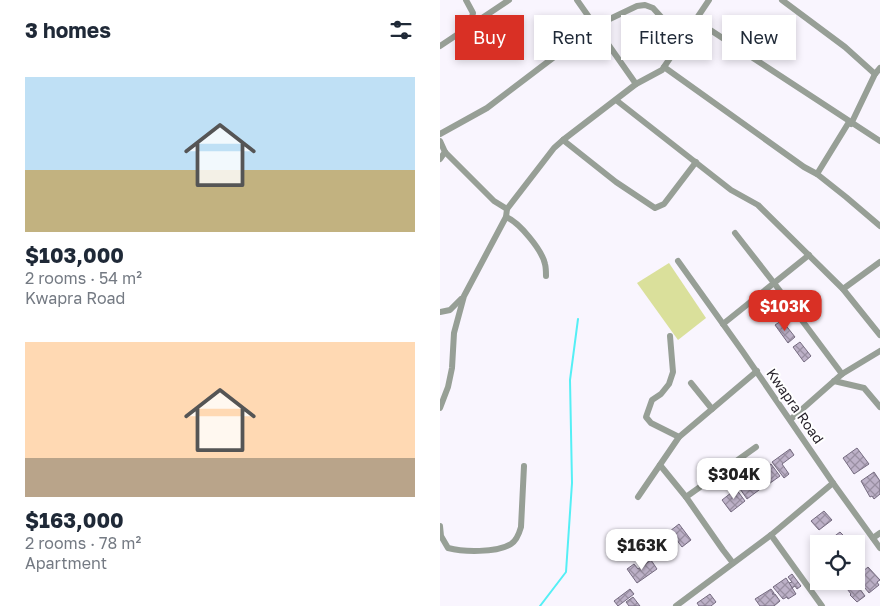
<!DOCTYPE html>
<html lang="en">
<head>
<meta charset="utf-8">
<style>
  body { margin:0; font-family:"Golos Text",sans-serif; background:#f2f2f3; color:#1f2937; height:100vh; display:flex; flex-direction:column; font-size:19px; white-space:nowrap }
  * { box-sizing:border-box; margin:0 }
  p { font-size:16px; color:#747a83 }
  .icon { flex:none; width:28px; height:28px; fill:none; stroke:currentColor; stroke-width:2; stroke-linecap:round; stroke-linejoin:round }
  .map { position:relative; flex:1; overflow:hidden }
  .side { display:flex; flex-direction:column; background:#fff; width:440px }
  .side>* { flex:none }
  .hud { position:absolute; left:15px; top:15px; width:350px; height:45px; display:flex; gap:10px }
  .controls { position:absolute; left:370px; top:535px; display:grid; gap:10px }
  .controls a { display:grid; place-items:center; width:55px; height:55px; border-radius:0px; background:#fff; box-shadow:0 2px 8px #0003; font-size:25px }
  .price { position:absolute; translate:-50% -42px; padding:0 11px; border-radius:10px; background:#fff; color:#222; font-size:16px; line-height:32px; filter:drop-shadow(0 1px 2px #0008) }
  .price::after { content:''; position:absolute; left:50%; top:30px; width:15px; height:11px; margin-left:-8px; background:inherit; clip-path:polygon(0 0,100% 0,50% 100%) }
  .price.on { background:#d93025; color:#fff }
  ul { padding:0; list-style:none }
  li { display:grid; align-content:center; gap:10px; height:265px; padding:0 25px }
  li span { display:grid; place-items:center; height:155px; border-radius:0px; color:#555 }
  li>.icon { margin-inline-start:auto }
  span .icon { width:90px; height:90px; fill:#fffc; stroke-width:1 }
  li b { font-size:21px }
  h2 { display:flex; justify-content:space-between; align-items:center; height:60px; padding:0 25px; font-size:21px }
  .chip { padding:0 18px; border-radius:0px; background:#fff; box-shadow:0 2px 8px #0003; font-size:18px; line-height:45px }
  .chip.on { background:#d93025; color:#fff }
  main { display:flex; flex:1; min-height:0 }
  .map>svg:first-child { display:block }
  .garden { fill:#dae09b }
  .lines { fill:none; stroke-linecap:round; stroke-linejoin:round }
  .stream { stroke:#55eff5; stroke-width:2 }
  .building { fill:url(#building-cross-hatch); stroke:#756b80 }
  .minor { stroke:#979f96; stroke-width:6 }
  .labels { text-anchor:middle; stroke-width:4; stroke-linejoin:round; paint-order:stroke }
  .street-label { font-size:14px; fill:#231e27; stroke:#fff }
</style>
</head>
<body>
<main>
<section class="side">
<h2>3 homes<svg class="icon" aria-label="filters" viewBox="0 0 24 24"><path d="M4 7h16M4 17h16"/><circle cx="9" cy="7" r="2"/><circle cx="15" cy="17" r="2"/></svg></h2>
<ul>
<li><span style="background:linear-gradient(#bfe0f5 60%,#c2b280 0)"><svg class="icon" aria-label="home" viewBox="0 0 24 24"><path d="M3 11l9-7 9 7M6 9v11h12V9"/></svg></span><div><b>$103,000</b><p>2 rooms · 54 m²</p><p>Kwapra Road</p></div></li>
<li><span style="background:linear-gradient(#ffd9b3 75%,#b9a48a 0)"><svg class="icon" aria-label="home" viewBox="0 0 24 24"><path d="M3 11l9-7 9 7M6 9v11h12V9"/></svg></span><div><b>$163,000</b><p>2 rooms · 78 m²</p><p>Apartment</p></div></li>
</ul>
</section>
<div class="map">
<svg width="440" height="606" viewBox="0 0 440 606">
  <defs>
    <pattern id="building-cross-hatch" width="8" height="8" patternUnits="userSpaceOnUse" patternTransform="scale(1.25)"><rect width="8" height="8" fill="#bdb1c8"/><path d="M0 0l8 8M0 8l8-8" fill="none" stroke="#998fa2"/></pattern>
  </defs>
  <rect width="100%" height="100%" fill="#f9f5fe"/>
  <path class="garden" d="M229,263L266,318L238,340L197,283Z"/>
  <g class="lines">
    <path class="stream" d="M100,606L126,572L132,483L130,380L138,319"/>
  </g>
  <g class="building">
    <path d="M341,321L342,324L344,323L355,337L348,343L335,325Z"/>
    <path d="M360,342L371,356L364,362L353,347Z"/>
    <path d="M417,448L429,464L414,474L403,458Z"/>
    <path d="M350,449L354,455L342,464L349,474L344,478L332,462Z"/>
    <path d="M327,463L329,465L331,464L340,476L326,486L317,474L323,469L322,467Z"/>
    <path d="M434,472L440,481V494L434,499L432,496L430,497L421,481Z"/>
    <path d="M314,475L323,487L307,499L298,486Z"/>
    <path d="M296,489L305,501L291,512L282,500Z"/>
    <path d="M384,511L392,520L379,530L371,521Z"/>
    <path d="M239,524L251,540L242,547L230,531Z"/>
    <path d="M400,532L402,534L410,543L391,544L388,541Z"/>
    <path d="M211,560L217,569L197,583L187,569L194,564L198,569Z"/>
    <path d="M428,567L440,580L437,582L439,585L429,593L416,577Z"/>
    <path d="M352,574L361,586L357,589L355,586L352,588L349,583L352,582L348,577Z"/>
    <path d="M346,578L356,594L348,599L347,597L343,599L333,587Z"/>
    <path d="M408,581H414L425,596L417,602L410,595L411,594L404,585Z"/>
    <path d="M190,589L194,594L178,606L174,601Z"/>
    <path d="M331,589L334,593L332,594H335L340,601L334,606H320L315,599Z"/>
    <path d="M270,594L276,602L271,606H259L257,603Z"/>
    <path d="M193,597L200,606H189L186,602Z"/>
  </g>
  <g class="lines">
    <g class="minor">
      <path d="M26,0L33,13L30,25"/>
      <path d="M137,0L196,84"/>
      <path d="M342,0L405,47L435,74"/>
      <path d="M255,20L440,141"/>
      <path d="M0,46L69,0"/>
      <path d="M224,67L364,167L377,174L406,197L440,226"/>
      <path d="M176,100L291,190L318,205L403,289L440,335"/>
      <path d="M411,124L435,74L440,68"/>
      <path d="M0,134L47,108L155,26L197,6L205,5L213,8L242,40"/>
      <path d="M123,140L176,182L215,208L224,204L256,162"/>
      <path d="M0,141L5,152L54,201L67,209"/>
      <path d="M0,159L5,152"/>
      <path d="M377,174L409,122"/>
      <path d="M66,217C79,222 102,250 105,264C106,268 106,272 106,276"/>
      <path d="M295,233L334,283L402,374"/>
      <path d="M238,261L303,352L393,483L440,548"/>
      <path d="M403,289L440,262"/>
      <path d="M0,312L10,310L21,299"/>
      <path d="M283,324L369,255"/>
      <path d="M230,336L233,372L229,384L221,394L212,400L206,417L211,423L239,437"/>
      <path d="M394,381L424,388L440,407"/>
      <path d="M251,383L272,409"/>
      <path d="M0,408L8,387L12,368L14,333L24,296L66,217L67,209L114,148L123,140L196,84L222,70L269,0"/>
      <path d="M351,419L402,374L440,351"/>
      <path d="M220,465L246,497L283,550L293,563"/>
      <path d="M198,497L239,437L317,371"/>
      <path d="M246,497L316,447"/>
      <path d="M0,526L1,536L8,548C23,552 56,553 71,544C76,541 79,534 81,527L84,466"/>
      <path d="M331,535L382,606"/>
      <path d="M433,538L440,533"/>
      <path d="M236,606L331,535L393,483"/>
    </g>
  </g>
  <g class="labels">
    <g class="street-label">
      <text transform="translate(355 406) rotate(55)" y="5">Kwapra Road</text>
    </g>
  </g>
</svg>
<div class="controls">
<a><svg class="icon" aria-label="locate" viewBox="0 0 24 24"><circle cx="12" cy="12" r="6"/><path d="M12 2v4M12 18v4M2 12h4M18 12h4"/></svg></a>
</div>
<b class="price on" style="left:345px;top:332px">$103K</b>
<b class="price" style="left:294px;top:500px">$304K</b>
<b class="price" style="left:202px;top:571px">$163K</b>
<div class="hud">
<a class="chip on">Buy</a>
<a class="chip">Rent</a>
<a class="chip">Filters</a>
<a class="chip">New</a>
</div>
</div>
</main>
</body>
</html>
